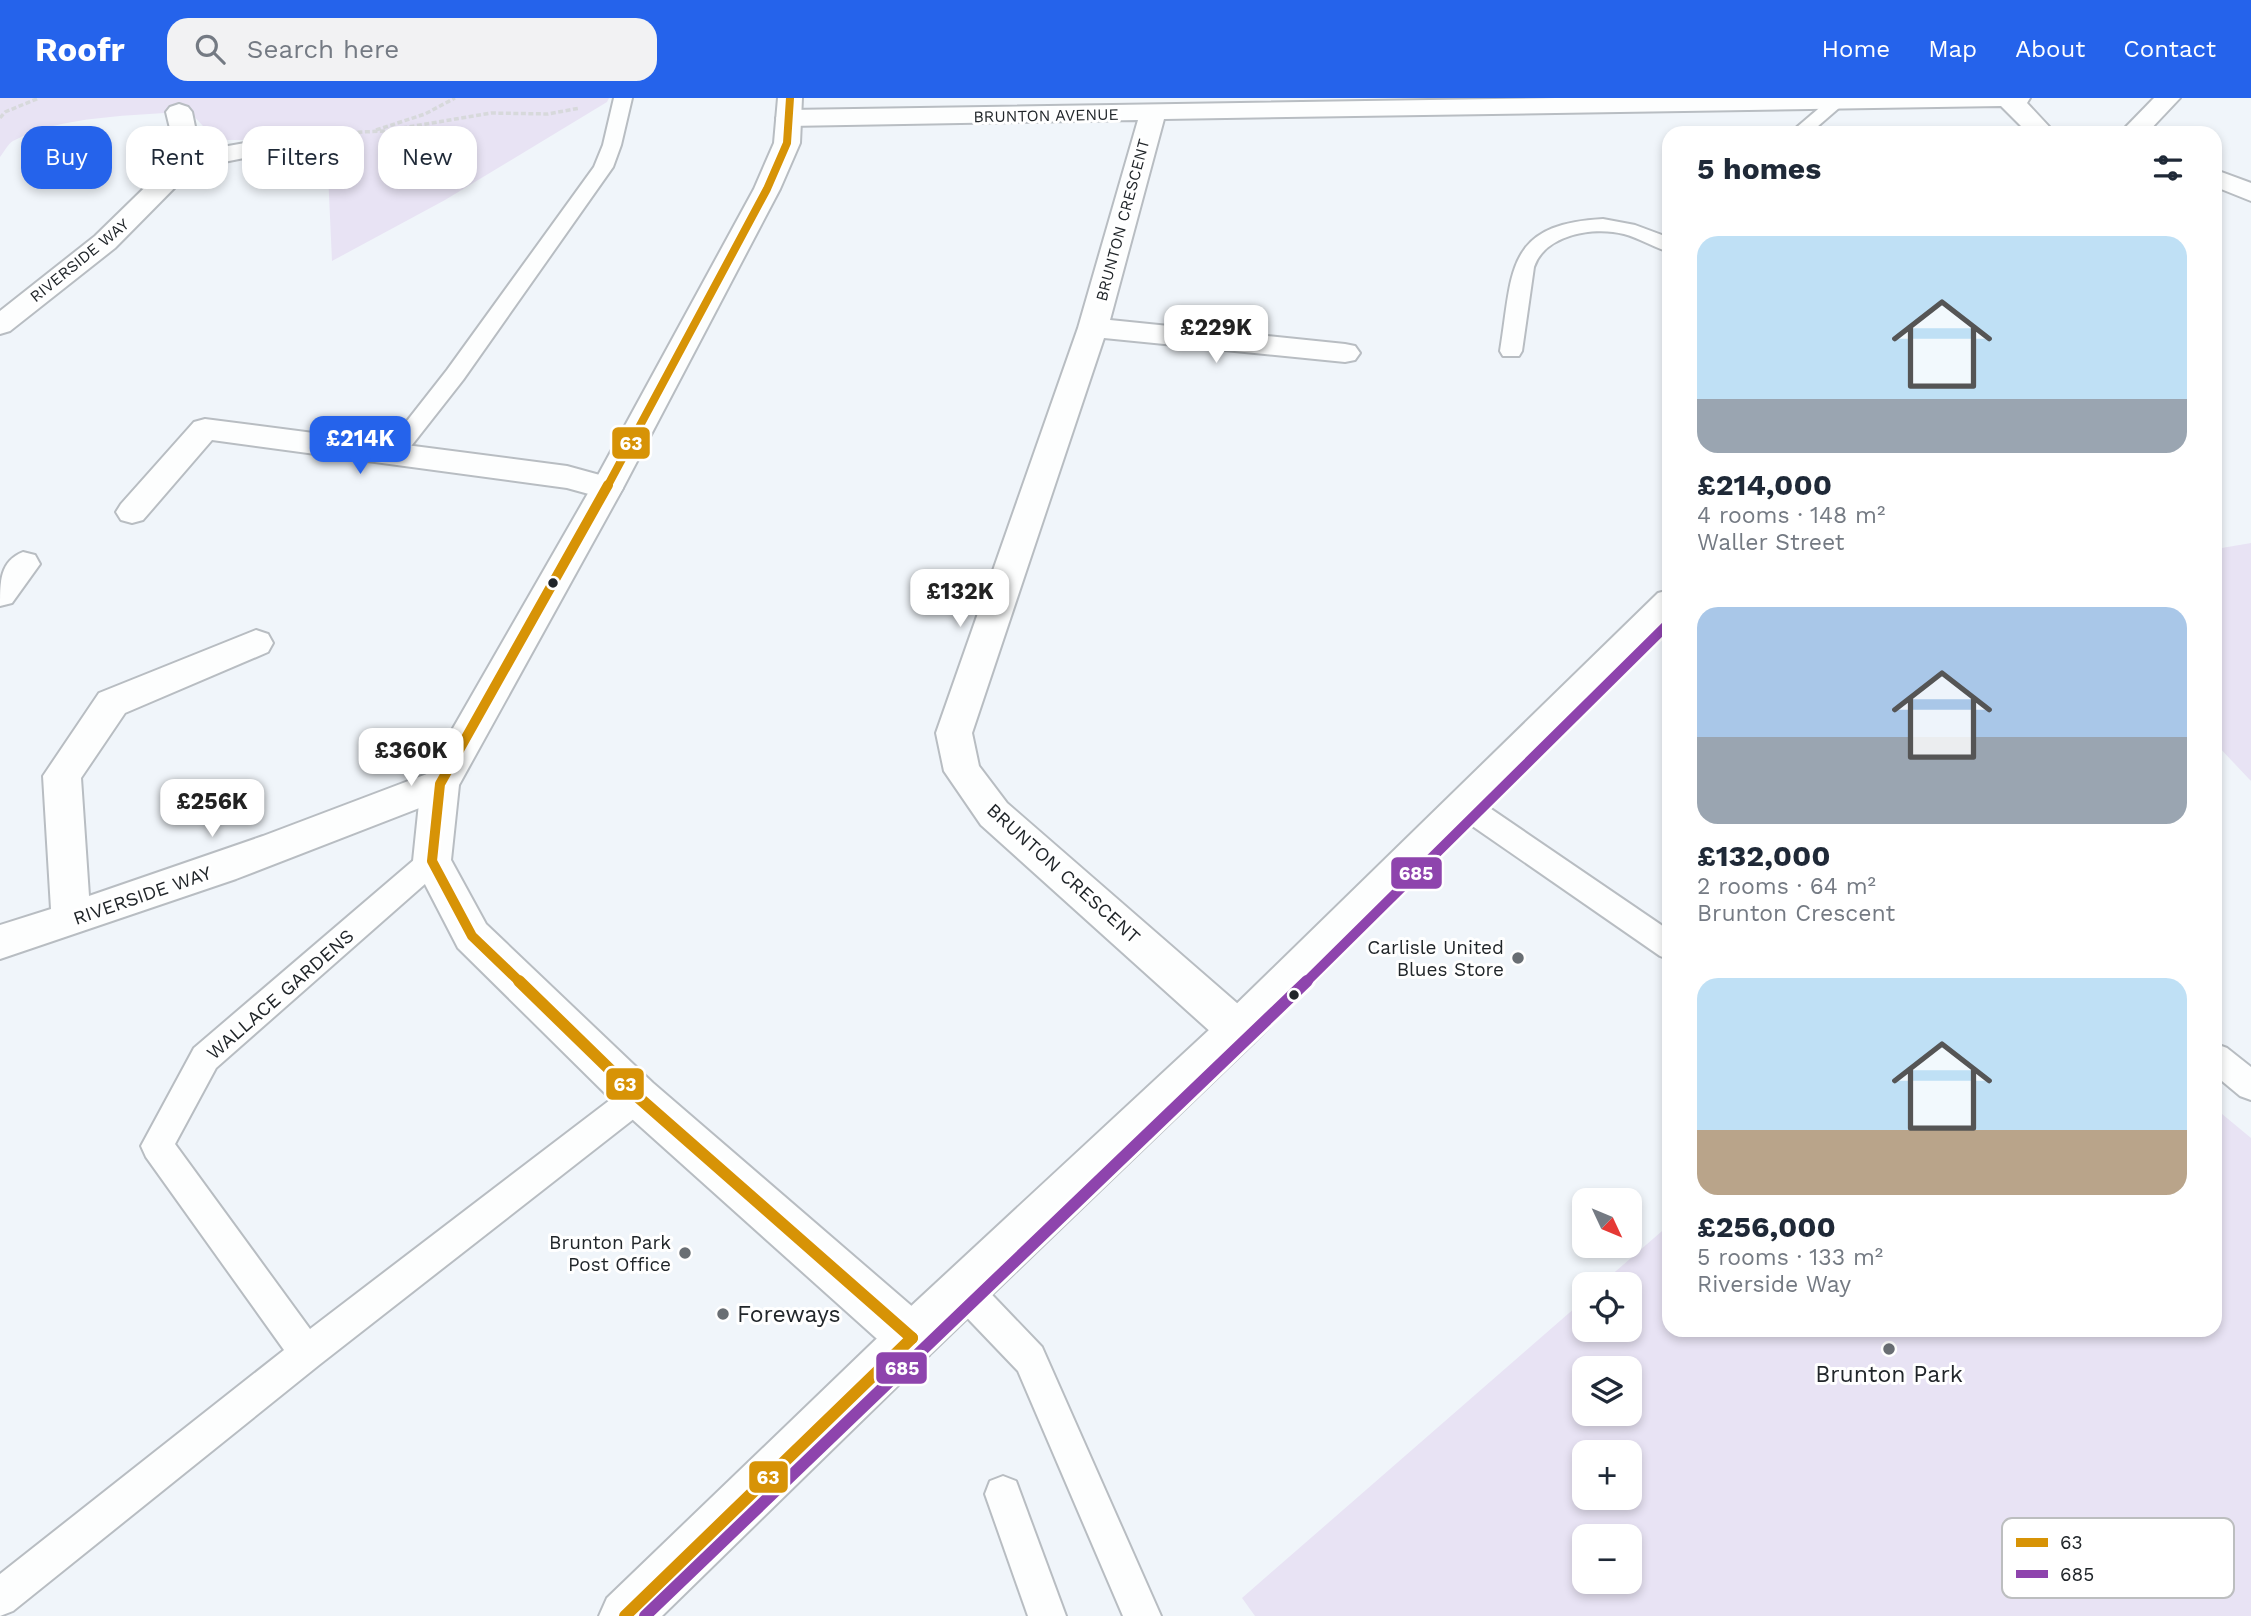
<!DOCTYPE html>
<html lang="en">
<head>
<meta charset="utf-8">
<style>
  body { margin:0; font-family:"Work Sans",sans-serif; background:#f2f2f3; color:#1f2937; height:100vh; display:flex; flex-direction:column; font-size:26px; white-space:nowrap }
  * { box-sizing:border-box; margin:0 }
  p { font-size:23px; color:#747a83 }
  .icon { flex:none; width:38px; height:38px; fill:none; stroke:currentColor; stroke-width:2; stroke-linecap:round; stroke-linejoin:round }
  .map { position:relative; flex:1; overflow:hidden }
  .panel { position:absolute; left:1662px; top:28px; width:560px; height:1211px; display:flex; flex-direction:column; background:#fff; border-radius:21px; box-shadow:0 4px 10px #0003 }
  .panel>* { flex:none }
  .guide { position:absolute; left:21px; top:28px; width:665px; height:63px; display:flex; gap:14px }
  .needle { width:46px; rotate:134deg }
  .fabs { position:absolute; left:1572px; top:1090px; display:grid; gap:14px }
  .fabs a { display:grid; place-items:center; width:70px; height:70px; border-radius:14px; background:#fff; box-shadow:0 4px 10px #0003; font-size:35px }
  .price { position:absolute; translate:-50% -60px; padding:0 16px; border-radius:14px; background:#fff; color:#222; font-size:23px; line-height:46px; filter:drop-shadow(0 2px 4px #0008) }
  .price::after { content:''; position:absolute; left:50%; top:42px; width:21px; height:16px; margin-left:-10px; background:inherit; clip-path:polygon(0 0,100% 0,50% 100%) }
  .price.on { background:#2563eb; color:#fff }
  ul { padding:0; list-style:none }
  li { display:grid; align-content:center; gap:14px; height:371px; padding:0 35px }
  li span { display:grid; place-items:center; height:217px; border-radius:21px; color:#555 }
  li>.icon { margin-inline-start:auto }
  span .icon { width:126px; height:126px; fill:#fffc; stroke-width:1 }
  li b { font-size:30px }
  h2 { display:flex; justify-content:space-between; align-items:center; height:84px; padding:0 35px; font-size:30px }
  .tag { padding:0 24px; border-radius:21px; background:#fff; box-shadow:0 4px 10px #0003; font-size:24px; line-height:63px }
  .tag.on { background:#2563eb; color:#fff }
  header { display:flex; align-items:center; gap:42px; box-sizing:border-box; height:98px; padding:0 35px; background:#2563eb; color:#fff }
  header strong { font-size:33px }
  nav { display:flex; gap:38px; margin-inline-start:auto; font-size:24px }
  .search { width:490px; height:63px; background:#f2f2f3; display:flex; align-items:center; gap:18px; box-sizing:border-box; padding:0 24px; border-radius:21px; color:#747a83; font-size:26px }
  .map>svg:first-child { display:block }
  .green { fill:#e8e3f4; fill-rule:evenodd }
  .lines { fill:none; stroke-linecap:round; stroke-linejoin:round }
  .service-casing { stroke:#b8bdc2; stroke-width:4 }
  .minor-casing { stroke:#b8bdc2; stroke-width:4 }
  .tertiary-casing { stroke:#b8bdc2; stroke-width:4 }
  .primary-casing { stroke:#b8bdc2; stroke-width:4 }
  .path { stroke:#d7d9db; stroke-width:3.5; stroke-dasharray:5 2.5; stroke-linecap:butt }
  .service { fill:#fdfefe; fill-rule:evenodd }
  .minor { fill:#fdfefe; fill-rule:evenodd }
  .tertiary { fill:#fdfefe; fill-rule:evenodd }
  .primary { fill:#fdfefe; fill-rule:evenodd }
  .bus-1-far2-casing { stroke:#fff; stroke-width:11 }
  .bus-1-far1-casing { stroke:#fff; stroke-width:15 }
  .bus-1-casing { stroke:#fff; stroke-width:18 }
  .bus-2-far1-casing { stroke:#fff; stroke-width:15 }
  .bus-2-casing { stroke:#fff; stroke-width:18 }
  .bus-1-far2 { stroke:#d79306; stroke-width:8 }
  .bus-1-far1 { stroke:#d79306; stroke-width:10 }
  .bus-1 { stroke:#d79306; stroke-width:12 }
  .bus-2-far1 { stroke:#8e44ad; stroke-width:10 }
  .bus-2 { stroke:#8e44ad; stroke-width:12 }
  .bus-dot { fill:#21262a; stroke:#fff; stroke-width:2.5 }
  .poi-dot { fill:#696e73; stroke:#fff; stroke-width:2.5 }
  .labels { text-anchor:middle; stroke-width:6; stroke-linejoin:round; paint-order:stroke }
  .far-street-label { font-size:16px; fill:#21262a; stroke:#fff }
  .street-label { font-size:19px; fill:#21262a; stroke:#fff }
  .poi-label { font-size:19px; fill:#21262a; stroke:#fff; text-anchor:end }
  .near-poi-label { font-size:23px; fill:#21262a; stroke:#fff; text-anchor:start }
  .key { fill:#fff; stroke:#bcbebf; stroke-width:2 }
  .key-label { font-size:19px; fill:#21262a }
  .line-badge { stroke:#fff; stroke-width:2.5 }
  .badge-label { font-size:19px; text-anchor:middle; font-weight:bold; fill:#fff }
</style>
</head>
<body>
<header>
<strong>Roofr</strong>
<div class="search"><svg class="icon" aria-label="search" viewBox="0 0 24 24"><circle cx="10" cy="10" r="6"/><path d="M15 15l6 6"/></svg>Search here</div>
<nav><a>Home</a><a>Map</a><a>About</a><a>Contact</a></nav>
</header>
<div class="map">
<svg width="2251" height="1518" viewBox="0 0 2251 1518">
  <rect width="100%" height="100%" fill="#f0f5fa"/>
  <g class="green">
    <path d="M0,0H609L607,4L445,102L332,163L327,53L263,62L260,42H216L189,13C135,18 61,17 13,43C8,46 4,54 0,59Z"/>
    <path d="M2251,445V683L2216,646V451Z"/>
    <path d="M2216,1011L2251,1040V1518H1255L1242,1500L1584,1202V1232H1629V1186H1601L1669,1127L1670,1232H2216ZM1629,1270V1316H1584V1270ZM1629,1354V1400H1584V1354ZM1629,1438V1484H1584V1438Z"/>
  </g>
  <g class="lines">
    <defs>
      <g id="service">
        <path d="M614,0H632L621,47L613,69L463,282L401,361L393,364L385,361L382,356L385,351L447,272L594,69L603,47Z"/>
        <path d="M1831,0H1845L1847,3L1810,35H1790Z"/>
        <path d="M1603,121L1635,127L1670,140V154C1654,150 1640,140 1624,136C1595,128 1545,136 1534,169L1522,253L1519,258H1503L1500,253C1513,175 1504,126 1603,121Z"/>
        <path d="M1465,697L1475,700L1670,833V862L1660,858L1455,716L1451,708L1455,700Z"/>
        <path d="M432,751L442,755L446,763L442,771L216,970L175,1046L310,1231L627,989L638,985L649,989L654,999L649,1009L319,1267L13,1513L0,1518V1476L284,1252L146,1059L141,1048L194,950L422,755Z"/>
        <path d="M2216,946L2227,950L2251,969V1002L2240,998L2216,978Z"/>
        <path d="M963,1174L975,1179L1042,1249L1161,1518H1123L1018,1273L951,1203L946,1191L951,1179Z"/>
        <path d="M1003,1378L1016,1383L1066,1518H1028L985,1396L990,1383Z"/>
      </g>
      <g id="minor">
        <path d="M1556,0H2030L2027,5L2055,35H2028L2001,8L1164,21L1110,222L1345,246L1355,248L1360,255L1355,262L1345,264L1104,240L972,635L979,668L1007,705L1253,919L1259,932L1253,945L1238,951L1223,945L981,727L944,673L936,635L1078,230L1138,22L789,28L780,25L776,20L780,15L789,12Z"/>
        <path d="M179,6L188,9L192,14L200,53L245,45L254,48L258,53L254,58L194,70L115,150L10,233L0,236V213L95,138L173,62L175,51L166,14L170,9Z"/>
        <path d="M2216,72L2251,85V103L2216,89Z"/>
        <path d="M205,321L567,368L618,382L623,390L618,398L607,401L567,390L212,342L143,422L132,425L121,422L116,414L121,406L194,324Z"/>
        <path d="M23,454L35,457L40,466L12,505L0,508C0,483 0,463 23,454Z"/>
        <path d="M256,532L268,536L273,545L268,554L125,615L81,680L89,798L263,738L440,671L453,675L459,686L453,697L236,781L0,861V827L51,811L43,678L99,595Z"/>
      </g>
      <path id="tertiary" d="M778,0H802L800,45L780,91L623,390L459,687L451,762L486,826L653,985L929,1223L936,1240L929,1257L912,1264L895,1257L623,1013L458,850L413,763L421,686L591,390L754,91L774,45Z"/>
      <g id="primary">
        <path d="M2154,0H2180L2147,35H2120Z"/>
        <path d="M1670,492V525L1253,945L929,1257L662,1518H599L607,1500L895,1223L1223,919L1658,495Z"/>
      </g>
    </defs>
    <use href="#service" class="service-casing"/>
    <use href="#minor" class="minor-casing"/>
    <use href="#tertiary" class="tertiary-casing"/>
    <use href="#primary" class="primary-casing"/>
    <g class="path">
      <path d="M0,20L5,14L39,0"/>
      <path d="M376,32L425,16L455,0"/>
      <path d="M283,43L337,35L385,33L491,15L548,16L580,10"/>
    </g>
    <use href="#service" class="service"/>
    <use href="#minor" class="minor"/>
    <use href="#tertiary" class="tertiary"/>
    <use href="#primary" class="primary"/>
    <defs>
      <path id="bus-1-far2" d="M607,389L767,91L787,45L790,0"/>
      <path id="bus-1-far1" d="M521,885L472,838L432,763L440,686L608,387"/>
      <g id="bus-1">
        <path d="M519,883L638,999L912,1240"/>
        <path d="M625,1518L912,1240"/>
      </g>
      <path id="bus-2-far1" d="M1305,885L1670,524"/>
      <path id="bus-2" d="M645,1518L1307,883"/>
    </defs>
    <use href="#bus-1-far2" class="bus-1-far2-casing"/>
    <use href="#bus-1-far1" class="bus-1-far1-casing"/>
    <use href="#bus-1" class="bus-1-casing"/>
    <use href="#bus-2-far1" class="bus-2-far1-casing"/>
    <use href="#bus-2" class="bus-2-casing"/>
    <use href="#bus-1-far2" class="bus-1-far2"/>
    <use href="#bus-1-far1" class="bus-1-far1"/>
    <use href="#bus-1" class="bus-1"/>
    <use href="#bus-2-far1" class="bus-2-far1"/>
    <use href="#bus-2" class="bus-2"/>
  </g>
  <g class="bus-dot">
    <circle cx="553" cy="485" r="6"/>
    <circle cx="1294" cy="897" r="6"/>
  </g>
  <g class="poi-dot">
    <circle cx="1518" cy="860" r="7"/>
    <circle cx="685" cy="1155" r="7"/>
    <circle cx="723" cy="1216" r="7"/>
    <circle cx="1889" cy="1251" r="7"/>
  </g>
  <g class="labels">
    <g class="far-street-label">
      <text transform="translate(1046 17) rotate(-1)" y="6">BRUNTON AVENUE</text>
      <text transform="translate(1122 122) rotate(-75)" y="6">BRUNTON CRESCENT</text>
      <text transform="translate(79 162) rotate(-39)" y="6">RIVERSIDE WAY</text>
    </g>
    <g class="street-label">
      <text transform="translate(1064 775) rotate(42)" y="7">BRUNTON CRESCENT</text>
      <text transform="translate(142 797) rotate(-19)" y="7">RIVERSIDE WAY</text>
      <text transform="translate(280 896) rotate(-41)" y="7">WALLACE GARDENS</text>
    </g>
    <g class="poi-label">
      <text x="1504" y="856">Carlisle United<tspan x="1504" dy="22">Blues Store</tspan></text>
      <text x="671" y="1151">Brunton Park<tspan x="671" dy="22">Post Office</tspan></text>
    </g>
    <g class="near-poi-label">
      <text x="737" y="1224">Foreways</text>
      <text x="1889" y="1284" text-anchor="middle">Brunton Park</text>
    </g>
  </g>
  <rect x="2002" y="1420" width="232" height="80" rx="10" class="key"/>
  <rect x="2016" y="1440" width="32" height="9" fill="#d79306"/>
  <rect x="2016" y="1472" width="32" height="8" fill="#8e44ad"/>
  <g class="key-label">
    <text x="2060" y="1451">63</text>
    <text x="2060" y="1483">685</text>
  </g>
  <g class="line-badge">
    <rect x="611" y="328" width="40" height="34" rx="7" fill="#d79306"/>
    <rect x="1390" y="758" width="53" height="34" rx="7" fill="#8e44ad"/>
    <rect x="605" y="969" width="40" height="34" rx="7" fill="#d79306"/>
    <rect x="875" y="1253" width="53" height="34" rx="7" fill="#8e44ad"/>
    <rect x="748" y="1362" width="41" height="34" rx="7" fill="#d79306"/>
  </g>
  <g class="badge-label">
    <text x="631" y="352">63</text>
    <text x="1416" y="782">685</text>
    <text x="625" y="993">63</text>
    <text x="902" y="1277">685</text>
    <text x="768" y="1386">63</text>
  </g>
</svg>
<div class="fabs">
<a><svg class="needle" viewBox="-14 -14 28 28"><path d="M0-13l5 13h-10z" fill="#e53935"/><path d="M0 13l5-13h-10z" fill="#747a83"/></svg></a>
<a><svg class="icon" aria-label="locate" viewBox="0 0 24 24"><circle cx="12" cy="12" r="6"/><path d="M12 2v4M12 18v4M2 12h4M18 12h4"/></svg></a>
<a><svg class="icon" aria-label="layers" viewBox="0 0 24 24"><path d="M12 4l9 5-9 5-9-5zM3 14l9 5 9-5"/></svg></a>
<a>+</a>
<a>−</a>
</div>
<b class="price" style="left:1216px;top:267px">£229K</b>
<b class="price on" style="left:360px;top:378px">£214K</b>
<b class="price" style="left:960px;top:531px">£132K</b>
<b class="price" style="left:411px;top:690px">£360K</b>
<b class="price" style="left:212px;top:741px">£256K</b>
<div class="guide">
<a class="tag on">Buy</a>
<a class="tag">Rent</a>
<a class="tag">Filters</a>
<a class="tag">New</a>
</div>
<section class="panel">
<h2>5 homes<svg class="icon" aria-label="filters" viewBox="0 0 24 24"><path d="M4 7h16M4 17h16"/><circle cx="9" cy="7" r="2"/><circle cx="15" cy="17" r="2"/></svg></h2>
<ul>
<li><span style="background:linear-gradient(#bfe0f5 75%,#9aa5b1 0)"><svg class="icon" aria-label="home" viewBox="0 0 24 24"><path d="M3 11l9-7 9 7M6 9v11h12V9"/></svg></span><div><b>£214,000</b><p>4 rooms · 148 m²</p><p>Waller Street</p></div></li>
<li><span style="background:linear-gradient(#a9c7e8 60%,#9aa5b1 0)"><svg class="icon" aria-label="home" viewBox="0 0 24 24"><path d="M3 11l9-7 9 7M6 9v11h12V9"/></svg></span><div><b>£132,000</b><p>2 rooms · 64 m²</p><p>Brunton Crescent</p></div></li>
<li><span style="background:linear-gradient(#bfe0f5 70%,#b9a48a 0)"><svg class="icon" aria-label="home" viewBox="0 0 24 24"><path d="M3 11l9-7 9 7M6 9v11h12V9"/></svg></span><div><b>£256,000</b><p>5 rooms · 133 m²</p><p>Riverside Way</p></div></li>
</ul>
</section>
</div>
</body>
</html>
